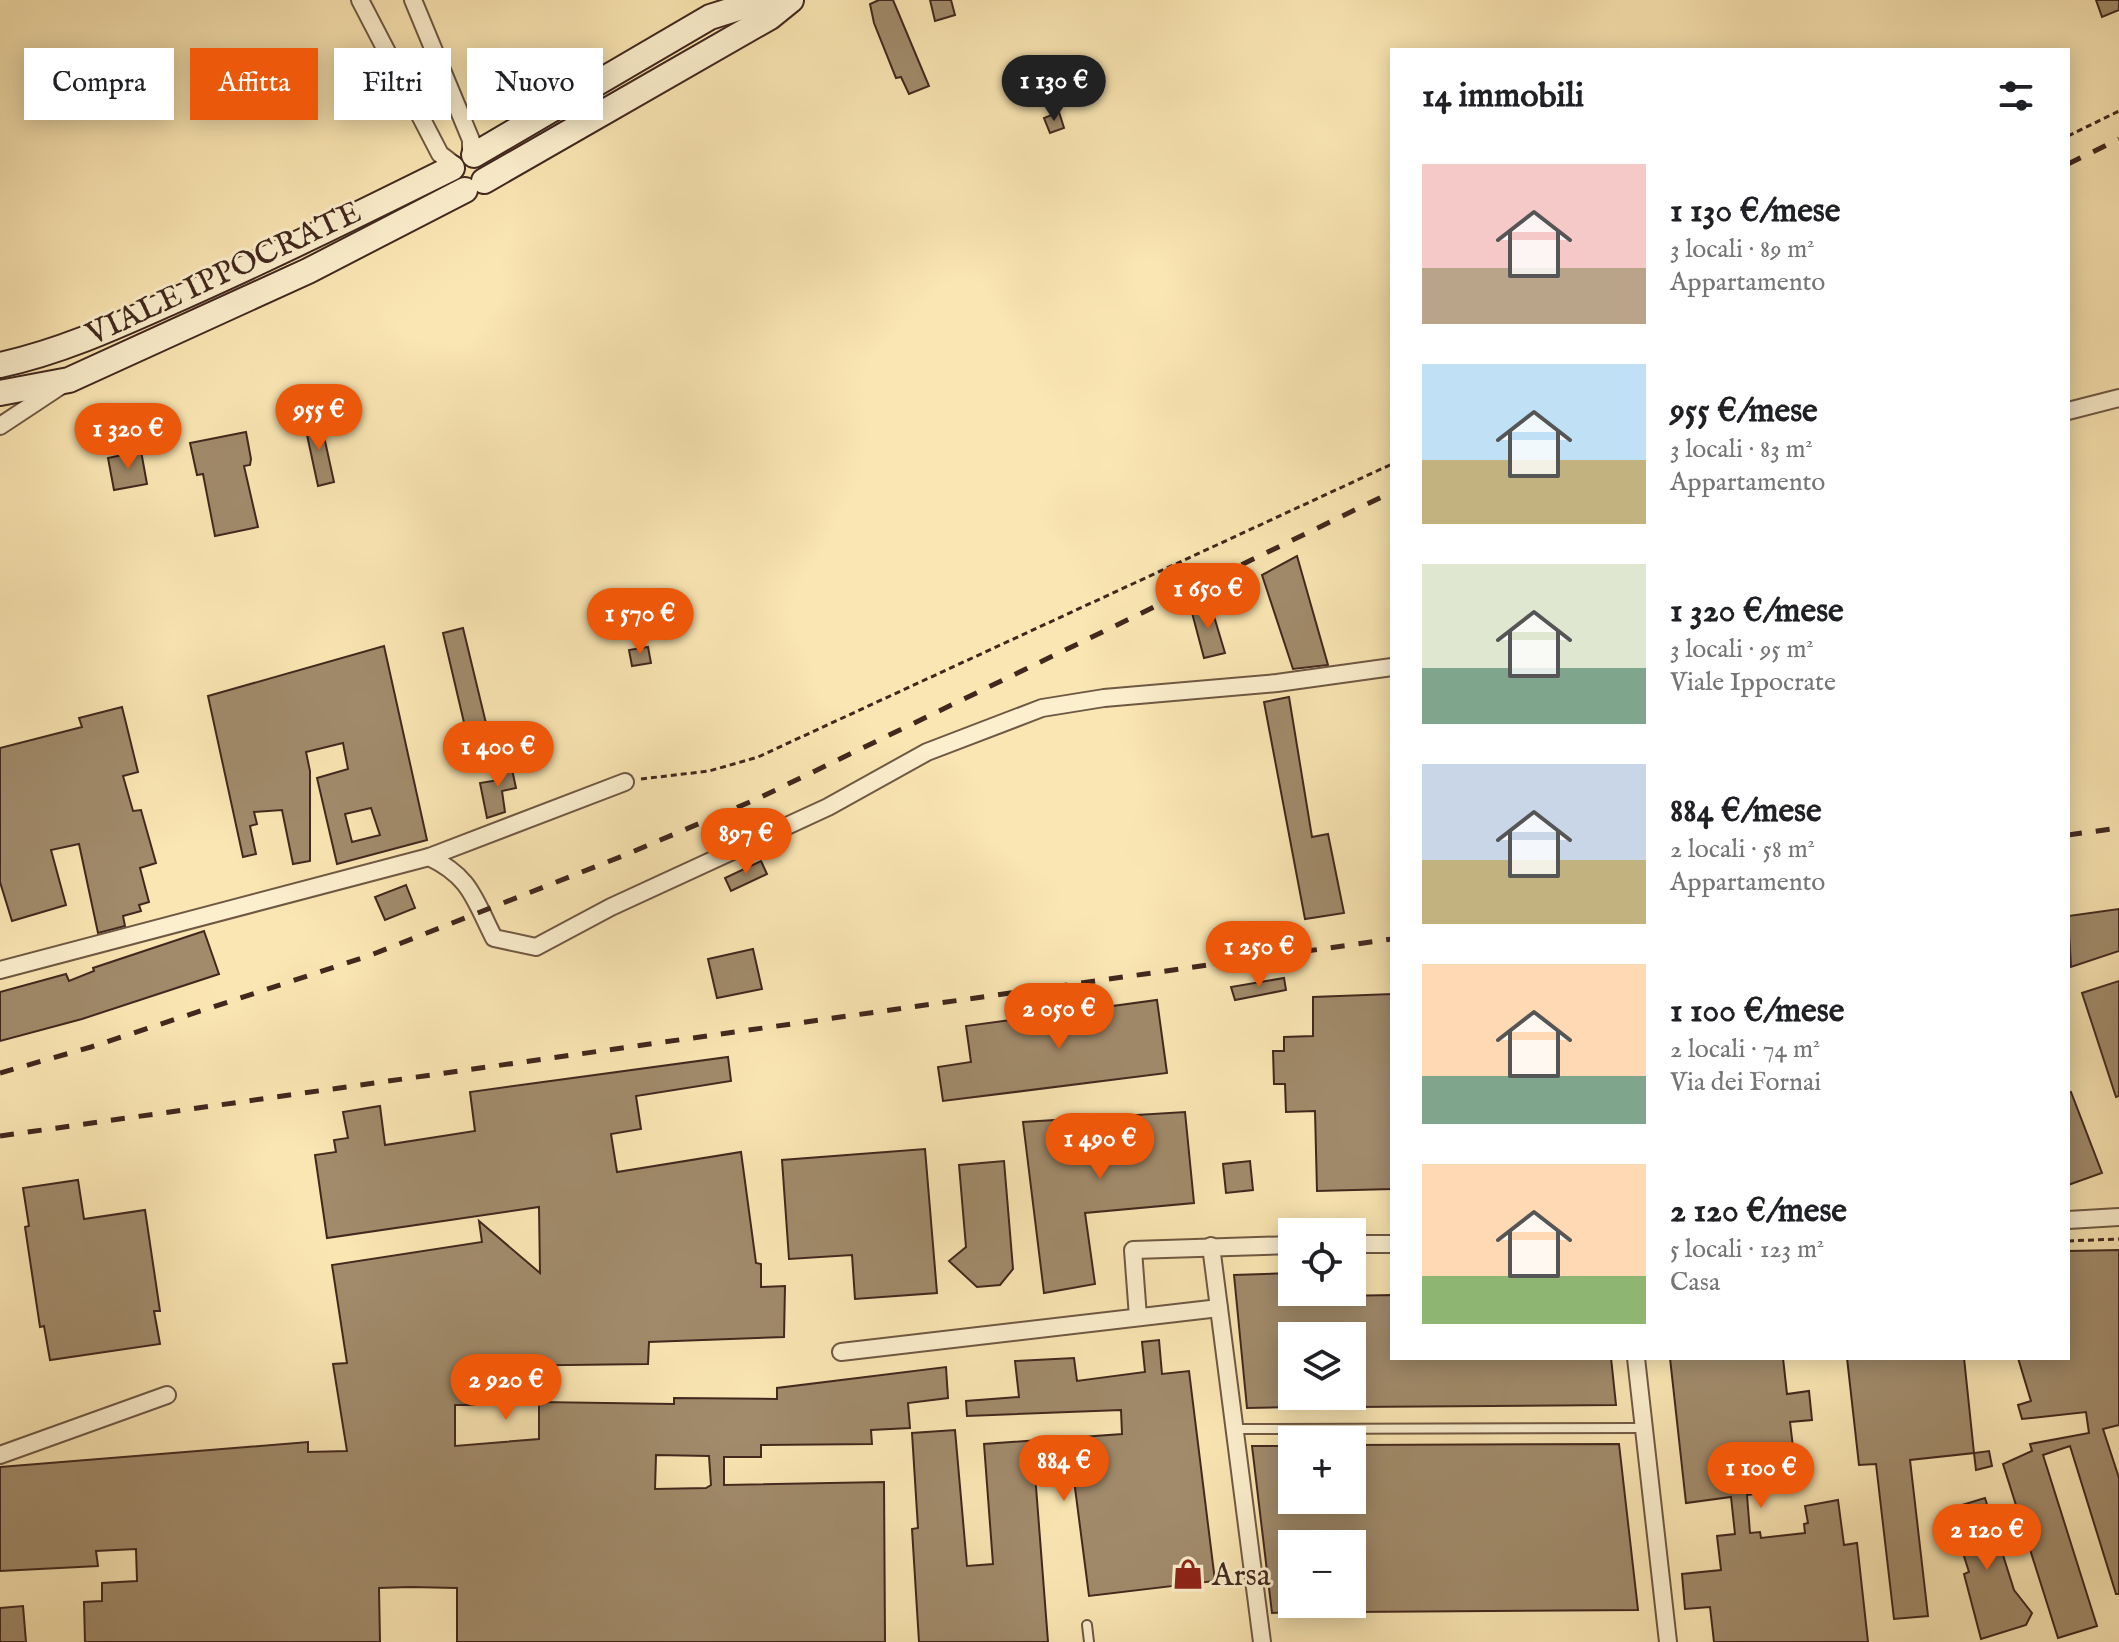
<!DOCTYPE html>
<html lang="it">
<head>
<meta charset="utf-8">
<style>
  body { margin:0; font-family:"IM FELL English",serif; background:#f6f6f6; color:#202124; height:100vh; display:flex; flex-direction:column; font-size:30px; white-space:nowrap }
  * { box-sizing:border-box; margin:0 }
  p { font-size:26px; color:#757577 }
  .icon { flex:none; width:44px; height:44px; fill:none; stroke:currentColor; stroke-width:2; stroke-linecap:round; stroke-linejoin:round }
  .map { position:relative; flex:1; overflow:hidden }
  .details { position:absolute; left:1390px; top:48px; width:680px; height:1312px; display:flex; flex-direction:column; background:#fff; border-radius:0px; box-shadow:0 4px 20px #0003 }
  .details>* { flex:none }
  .banner { position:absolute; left:24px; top:48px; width:760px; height:72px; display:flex; gap:16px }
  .controls { position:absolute; left:1278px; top:1218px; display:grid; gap:16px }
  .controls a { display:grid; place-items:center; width:88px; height:88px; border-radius:0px; background:#fff; box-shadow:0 4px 20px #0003; font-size:40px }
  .price { position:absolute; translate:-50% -68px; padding:0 18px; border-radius:28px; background:#ea580c; color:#fff; font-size:26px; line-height:52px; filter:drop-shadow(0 2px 4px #0008) }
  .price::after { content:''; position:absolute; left:50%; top:48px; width:24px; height:18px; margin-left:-12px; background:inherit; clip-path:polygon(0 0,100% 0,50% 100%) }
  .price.active { background:#222; color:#fff }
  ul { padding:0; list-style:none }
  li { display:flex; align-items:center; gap:24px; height:200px; padding:0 32px }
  li span { display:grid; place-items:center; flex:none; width:224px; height:160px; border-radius:0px; color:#555 }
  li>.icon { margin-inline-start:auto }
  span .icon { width:96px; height:96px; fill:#fffc; stroke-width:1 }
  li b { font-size:34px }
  h2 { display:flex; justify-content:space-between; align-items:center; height:96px; padding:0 32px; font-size:34px }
  .chip { padding:0 28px; border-radius:0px; background:#fff; box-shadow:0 4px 20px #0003; font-size:28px; line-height:72px }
  .chip.active { background:#ea580c; color:#fff }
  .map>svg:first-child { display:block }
  .building { fill:#a18b6b; stroke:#41281e; stroke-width:2; fill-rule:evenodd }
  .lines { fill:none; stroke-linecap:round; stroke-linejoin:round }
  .lane-casing { stroke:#6f5843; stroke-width:12 }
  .street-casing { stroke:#6f5843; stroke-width:20 }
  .secondary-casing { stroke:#41281e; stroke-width:28 }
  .path { stroke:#41281e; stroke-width:3; stroke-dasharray:6 4; stroke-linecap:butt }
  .lane { stroke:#fcefce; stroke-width:8 }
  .street { stroke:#fcefce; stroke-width:16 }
  .secondary { stroke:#fcefce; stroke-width:24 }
  .rail { stroke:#41281e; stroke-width:5; stroke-dasharray:14 14; stroke-linecap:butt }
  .labels { text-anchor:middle; stroke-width:6; stroke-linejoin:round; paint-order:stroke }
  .street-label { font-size:32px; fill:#41281e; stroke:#fcefce }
  .poi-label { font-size:32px; fill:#41281e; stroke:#fcefce; text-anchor:start }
</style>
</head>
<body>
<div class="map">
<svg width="2119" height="1642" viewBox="0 0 2119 1642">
  <rect width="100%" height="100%" fill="#fae6b3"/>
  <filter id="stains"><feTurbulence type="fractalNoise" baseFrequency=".0025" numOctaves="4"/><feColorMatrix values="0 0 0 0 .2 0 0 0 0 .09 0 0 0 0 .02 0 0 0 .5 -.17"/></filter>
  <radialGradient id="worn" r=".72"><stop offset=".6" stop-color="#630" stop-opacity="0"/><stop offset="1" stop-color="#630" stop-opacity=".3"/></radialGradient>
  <g class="building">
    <path d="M879,0H893L929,86L909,94L901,77L896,78L874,23L870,4Z"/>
    <path d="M930,0H951L955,15L935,21Z"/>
    <path d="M2096,0H2119V10L2102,17Z"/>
    <path d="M1059,112L1064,128L1050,133L1044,118Z"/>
    <path d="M320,418L334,482L318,486L304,421Z"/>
    <path d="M246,432L251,459L250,465L244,466L258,527L215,536L203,474L197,475L190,443Z"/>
    <path d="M141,451L147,484L114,490L108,458Z"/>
    <path d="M1297,556L1328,665L1293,669L1262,575Z"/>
    <path d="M1210,603L1225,653L1204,658L1191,609Z"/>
    <path d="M463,628L491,744L470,748L443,633Z"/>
    <path d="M384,646L427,840L337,864L317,778L348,769L343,743L306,752L310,771V861L293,864L282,810L254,812L257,824L250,826L256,854L243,857L208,696ZM371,808L380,835L352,842L345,814Z"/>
    <path d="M648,647L651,663L632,666L629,650Z"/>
    <path d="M1289,697L1312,837L1328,834L1344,913L1305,919L1264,702Z"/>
    <path d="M122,707L138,772L123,776L133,811L141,810L156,863L140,868L149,902L139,905L141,911L123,916L125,926L98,933L79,844L51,850L66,905L12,921L0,882V748L82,727L79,718Z"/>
    <path d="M510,760L516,788L502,791L505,812L487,818L480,783L499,780L496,763Z"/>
    <path d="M761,861L767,874L731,891L725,878Z"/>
    <path d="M406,885L415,908L385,920L375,897Z"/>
    <path d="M2119,909V951L2071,967L2068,916Z"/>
    <path d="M204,931L219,974L82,1019L0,1041V992L66,974L69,981L94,971L93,968Z"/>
    <path d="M753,949L762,989L717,998L708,959Z"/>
    <path d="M1284,978L1286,990L1235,1000L1231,987Z"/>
    <path d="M2119,981V1096L2116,1097L2082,993Z"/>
    <path d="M1392,994V1189L1317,1191L1315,1111L1286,1112L1285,1084H1274L1273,1051H1284V1037L1313,1036V997Z"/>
    <path d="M1157,1000L1167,1073L943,1101L938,1067L971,1062L966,1026Z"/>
    <path d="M728,1057L731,1081L636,1096L641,1129L611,1134L617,1172L741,1152L756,1263L761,1264V1287L785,1286L784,1337L649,1342L648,1364L491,1366V1405H455V1446L539,1439V1402L674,1404V1398L777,1399V1388L946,1367L948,1398L908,1403L910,1428L871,1430L872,1444L761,1445V1457H724V1485L884,1482L885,1642H457V1588L410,1587L379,1588L380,1642H85L84,1602L102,1601V1583L137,1581L136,1549L96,1551L98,1566L0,1571V1467L308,1442V1452L347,1451L333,1364L347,1363L332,1265L482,1242L479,1221L540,1273L539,1207L327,1238L315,1155L336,1152L334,1140L348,1138L343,1112L380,1106L385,1145L475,1131L470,1092ZM656,1455L709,1456L711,1485L706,1488L655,1489Z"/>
    <path d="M2071,1092L2102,1173L2068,1185V1093Z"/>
    <path d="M1185,1112L1194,1203L1085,1213L1095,1284L1044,1293L1023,1122Z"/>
    <path d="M925,1149L937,1293L855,1299L852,1255L789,1259L782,1160Z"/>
    <path d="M1004,1161L1013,1269L1000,1285L977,1287L949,1261L966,1247L959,1165Z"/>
    <path d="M1250,1161L1253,1190L1226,1193L1223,1164Z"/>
    <path d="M78,1180L84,1219L145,1210L160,1311H154L160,1344L50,1360L44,1326L40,1327L25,1227L29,1226L23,1188Z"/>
    <path d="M2119,1250V1425L2103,1429L2119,1478V1594H2116L2070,1446L2043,1455L2097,1626L2058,1638L2003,1464L2032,1451L2030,1444L2089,1433L2086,1412L2022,1419L2018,1405L2031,1401L2018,1358H2068V1251Z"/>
    <path d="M1291,1273L1292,1297L1392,1295V1358H1611L1616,1405L1352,1407V1336H1292V1407L1247,1408L1234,1275Z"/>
    <path d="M1159,1340L1162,1374L1189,1371L1215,1581L1089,1596L1071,1457L1034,1461L1048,1642H919L912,1529L918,1528L912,1433L955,1430L967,1566L993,1564L984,1444L1122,1434L1121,1410L967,1416L966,1401L1019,1397L1015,1361L1074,1358L1077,1381L1145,1372L1142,1342Z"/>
    <path d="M1670,1358H1783L1787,1394L1809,1391L1812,1420L1790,1422L1798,1489L1747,1495L1750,1533L1760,1532L1761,1538L1805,1533L1804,1524L1808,1523L1805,1506L1838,1500L1844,1545L1857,1543L1868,1642H1714L1710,1607L1685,1609L1682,1574L1721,1570L1717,1536L1735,1534L1731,1497L1686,1503Z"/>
    <path d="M1847,1358H1964L1974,1453L1910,1460L1928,1616L1894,1619L1876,1464L1859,1465Z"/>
    <path d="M1619,1444L1638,1610L1352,1612V1544H1292V1612L1272,1613L1252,1446H1292V1500H1352V1445Z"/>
    <path d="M1989,1451L1992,1466L1976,1470L1974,1453Z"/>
    <path d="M1985,1498L2014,1590L2032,1613L2026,1625L1981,1639L1964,1574L1969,1572L1949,1509Z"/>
    <path d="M23,1606L26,1642H0V1608Z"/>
  </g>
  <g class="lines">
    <defs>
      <g id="lane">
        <path d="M1235,1429L1644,1428"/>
        <path d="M1087,1625L1089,1642"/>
      </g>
      <g id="street">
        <path d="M360,0L440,154L453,164"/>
        <path d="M413,0L471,140V155"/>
        <path d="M2068,411L2119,398"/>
        <path d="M0,426L62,385"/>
        <path d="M429,857C471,877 474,899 494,938L536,947L611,907L828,807L927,752L1042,708L1104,698L1277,683L1392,667"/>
        <path d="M0,970L429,857L625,782"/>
        <path d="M2068,1220L2119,1217"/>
        <path d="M1352,1244H1392"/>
        <path d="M1211,1246L1262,1642"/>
        <path d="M1138,1317L1133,1250L1292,1245"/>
        <path d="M841,1352L1219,1308"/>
        <path d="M1636,1358L1668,1642"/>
        <path d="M0,1455L167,1395"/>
      </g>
      <g id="secondary">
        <path d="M474,155L710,17L764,0"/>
        <path d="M484,181L770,17L791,0"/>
        <path d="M0,365C60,352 115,327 171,302C266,260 359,214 452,168"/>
        <path d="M0,393L69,380L308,271L465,190"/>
      </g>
    </defs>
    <use href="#lane" class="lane-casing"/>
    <use href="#street" class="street-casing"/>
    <use href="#secondary" class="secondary-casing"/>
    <g class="path">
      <path d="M2068,136L2119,111"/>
      <path d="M641,779L709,771L758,757L1392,464"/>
      <path d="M2068,1241L2119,1239"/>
    </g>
    <use href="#lane" class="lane"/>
    <use href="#street" class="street"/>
    <use href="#secondary" class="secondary"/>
    <g class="rail">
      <path d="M2068,164L2119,139"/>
      <path d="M2068,835L2119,828"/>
      <path d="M0,1073L91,1047L371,955L625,855L757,799L1392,492"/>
      <path d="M0,1136L1392,939"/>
    </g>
  </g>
  <defs>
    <symbol id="shop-bare" viewBox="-9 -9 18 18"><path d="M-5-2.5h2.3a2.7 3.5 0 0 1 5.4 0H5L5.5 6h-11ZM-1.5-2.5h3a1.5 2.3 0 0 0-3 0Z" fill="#8f2418" stroke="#fcefce" stroke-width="2.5" paint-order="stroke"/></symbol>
  </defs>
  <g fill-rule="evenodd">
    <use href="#shop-bare" x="1166" y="1552" width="44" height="44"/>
  </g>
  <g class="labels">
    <g class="street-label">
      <text transform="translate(223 272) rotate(-25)" y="11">VIALE IPPOCRATE</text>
    </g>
    <g class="poi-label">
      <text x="1212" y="1585">Arsa</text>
    </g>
  </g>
  <rect width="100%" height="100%" filter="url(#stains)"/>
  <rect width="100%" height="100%" fill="url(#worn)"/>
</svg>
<div class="controls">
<a><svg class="icon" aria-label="locate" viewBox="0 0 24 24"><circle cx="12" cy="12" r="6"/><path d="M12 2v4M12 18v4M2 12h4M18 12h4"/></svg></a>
<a><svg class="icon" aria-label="layers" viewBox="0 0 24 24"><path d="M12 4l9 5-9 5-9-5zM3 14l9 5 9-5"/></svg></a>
<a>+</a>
<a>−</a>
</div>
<b class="price active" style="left:1054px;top:123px">1 130 €</b>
<b class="price" style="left:319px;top:452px">955 €</b>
<b class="price" style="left:128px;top:471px">1 320 €</b>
<b class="price" style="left:1208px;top:631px">1 650 €</b>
<b class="price" style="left:640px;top:656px">1 570 €</b>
<b class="price" style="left:498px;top:789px">1 400 €</b>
<b class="price" style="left:746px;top:876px">897 €</b>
<b class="price" style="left:1259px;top:989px">1 250 €</b>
<b class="price" style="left:1059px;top:1051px">2 050 €</b>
<b class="price" style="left:1100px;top:1181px">1 490 €</b>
<b class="price" style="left:506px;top:1422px">2 920 €</b>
<b class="price" style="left:1064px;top:1503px">884 €</b>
<b class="price" style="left:1761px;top:1510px">1 100 €</b>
<b class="price" style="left:1987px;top:1572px">2 120 €</b>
<div class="banner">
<a class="chip">Compra</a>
<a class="chip active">Affitta</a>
<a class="chip">Filtri</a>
<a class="chip">Nuovo</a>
</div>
<section class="details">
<h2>14 immobili<svg class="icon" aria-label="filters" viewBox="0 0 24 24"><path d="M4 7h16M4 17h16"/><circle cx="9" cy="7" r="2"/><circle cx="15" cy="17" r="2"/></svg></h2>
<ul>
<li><span style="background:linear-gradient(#f6c9c9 65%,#b9a48a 0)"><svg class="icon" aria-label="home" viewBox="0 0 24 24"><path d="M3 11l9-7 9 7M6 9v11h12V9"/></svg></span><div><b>1 130 €/mese</b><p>3 locali · 89 m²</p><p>Appartamento</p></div></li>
<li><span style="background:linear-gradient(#bfe0f5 60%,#c2b280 0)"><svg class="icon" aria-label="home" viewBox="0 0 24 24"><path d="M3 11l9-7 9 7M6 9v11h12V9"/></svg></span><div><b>955 €/mese</b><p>3 locali · 83 m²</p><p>Appartamento</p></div></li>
<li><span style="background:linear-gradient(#dfe7d0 65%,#7fa58c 0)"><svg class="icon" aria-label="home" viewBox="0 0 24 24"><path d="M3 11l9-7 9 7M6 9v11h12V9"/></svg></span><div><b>1 320 €/mese</b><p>3 locali · 95 m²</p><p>Viale Ippocrate</p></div></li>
<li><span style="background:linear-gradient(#c9d6e8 60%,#c2b280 0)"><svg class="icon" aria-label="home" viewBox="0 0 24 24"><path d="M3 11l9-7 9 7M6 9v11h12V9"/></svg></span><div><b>884 €/mese</b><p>2 locali · 58 m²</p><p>Appartamento</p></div></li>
<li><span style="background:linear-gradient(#ffd9b3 70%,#7fa58c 0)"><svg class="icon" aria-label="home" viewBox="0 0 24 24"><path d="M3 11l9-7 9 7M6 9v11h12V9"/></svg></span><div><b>1 100 €/mese</b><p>2 locali · 74 m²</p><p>Via dei Fornai</p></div></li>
<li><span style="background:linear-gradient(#ffd9b3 70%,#8fb573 0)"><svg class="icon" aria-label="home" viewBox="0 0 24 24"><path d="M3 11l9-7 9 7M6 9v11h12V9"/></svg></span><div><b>2 120 €/mese</b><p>5 locali · 123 m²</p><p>Casa</p></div></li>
</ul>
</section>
</div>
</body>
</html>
